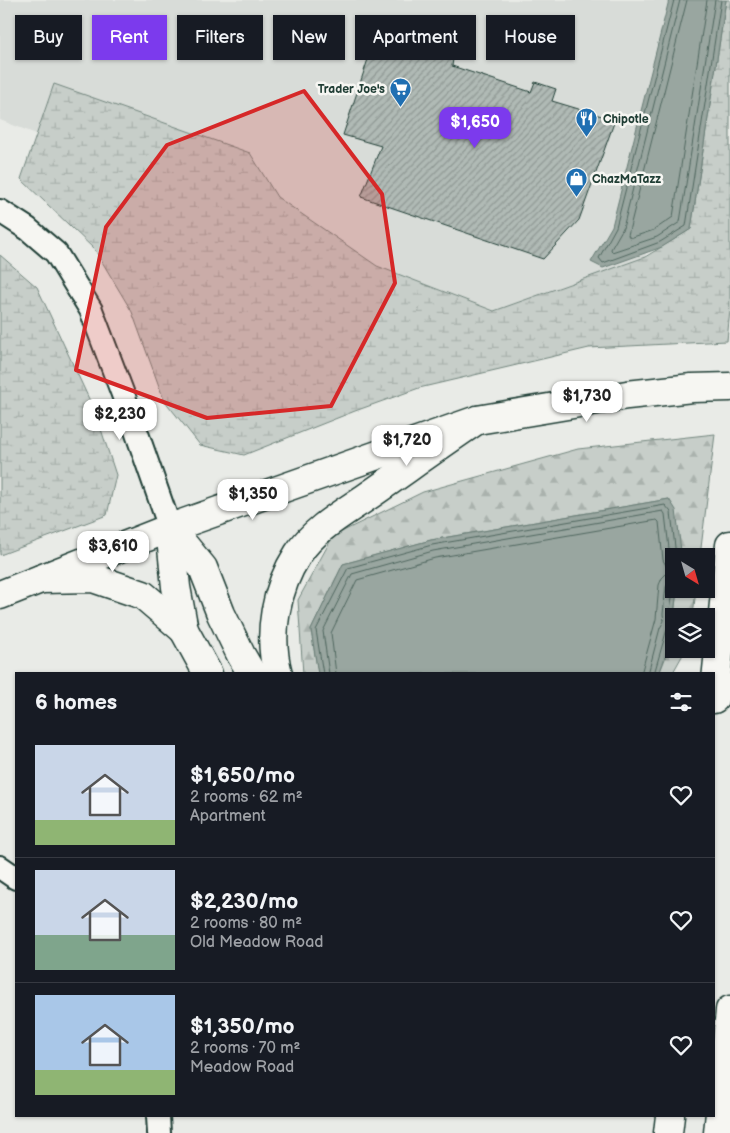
<!DOCTYPE html>
<html lang="en">
<head>
<meta charset="utf-8">
<style>
  body { margin:0; font-family:"Balsamiq Sans",sans-serif; background:#20242c; color:#f1f3f6; height:100vh; display:flex; flex-direction:column; font-size:19px; white-space:nowrap }
  * { box-sizing:border-box; margin:0 }
  p { font-size:16px; color:#9ea1a6 }
  .icon { flex:none; width:28px; height:28px; fill:none; stroke:currentColor; stroke-width:2; stroke-linecap:round; stroke-linejoin:round }
  .map { position:relative; flex:1; overflow:hidden }
  .side { position:absolute; left:15px; top:672px; width:700px; height:445px; display:flex; flex-direction:column; background:#171b24; border-radius:0px; box-shadow:0 1px 4px #0004 }
  .side>* { flex:none }
  .banner { position:absolute; left:15px; top:15px; width:700px; height:45px; display:flex; gap:10px }
  .needle { width:32px; rotate:143deg }
  .fabs { position:absolute; left:665px; top:548px; display:grid; gap:10px }
  .fabs a { display:grid; place-items:center; width:50px; height:50px; border-radius:0px; background:#171b24; box-shadow:0 1px 4px #0004; font-size:25px }
  .price { position:absolute; translate:-50% -42px; padding:0 11px; border-radius:10px; background:#fff; color:#222; font-size:16px; line-height:32px; filter:drop-shadow(0 1px 2px #0008) }
  .price::after { content:''; position:absolute; left:50%; top:30px; width:15px; height:11px; margin-left:-8px; background:inherit; clip-path:polygon(0 0,100% 0,50% 100%) }
  .price.active { background:#7c3aed; color:#fff }
  ul { padding:0; list-style:none }
  li { display:flex; align-items:center; gap:15px; height:125px; padding:0 20px }
  li+li { border-top:1px solid #363941 }
  li span { display:grid; place-items:center; flex:none; width:140px; height:100px; border-radius:0px; color:#555 }
  li>.icon { margin-inline-start:auto }
  span .icon { width:60px; height:60px; fill:#fffc; stroke-width:1 }
  li b { font-size:21px }
  h2 { display:flex; justify-content:space-between; align-items:center; height:60px; padding:0 20px; font-size:21px }
  .chip { padding:0 18px; border-radius:0px; background:#171b24; box-shadow:0 1px 4px #0004; font-size:18px; line-height:45px }
  .chip.active { background:#7c3aed; color:#fff }
  .map>svg:first-child { display:block }
  .built { fill:#d8dcd8 }
  .forest { fill:url(#forest-firs); stroke:#73867e }
  .wetland { fill:url(#wetland-marsh); stroke:#73867e }
  .water { fill:#99a6a0; stroke:#687c75 }
  .lines { fill:none; stroke-linecap:round; stroke-linejoin:round }
  .shore { stroke:#50675f; stroke-width:1 }
  .building { fill:url(#building-hatch); stroke:#1f3d34 }
  .street-casing { stroke:#1f3d34; stroke-width:26 }
  .secondary-casing { stroke:#1f3d34; stroke-width:31 }
  .highway-casing { stroke:#1f3d34; stroke-width:31 }
  .street { stroke:#f6f6f2; stroke-width:22 }
  .secondary { stroke:#f6f6f2; stroke-width:28 }
  .highway { stroke:#f6f6f2; stroke-width:28 }
  .marked { fill:#d62828; fill-opacity:0.2; stroke:#d62828; stroke-width:4; stroke-linejoin:round }
  .labels { text-anchor:middle; stroke-width:5; stroke-linejoin:round; paint-order:stroke }
  .poi-label { font-size:12px; font-weight:bold; fill:#1f3d34; stroke:#f6f6f2; text-anchor:start }
</style>
</head>
<body>
<div class="map">
<svg width="730" height="1133" viewBox="0 0 730 1133">
  <defs>
    <pattern id="forest-firs" width="22" height="20" patternUnits="userSpaceOnUse" patternTransform="scale(1.25)"><rect width="22" height="20" fill="#c7cec9"/><path d="M5 1l3.5 6h-7zM16 11l3.5 6h-7z" fill="#aab2ad"/></pattern>
    <pattern id="wetland-marsh" width="20" height="14" patternUnits="userSpaceOnUse" patternTransform="scale(1.25)"><rect width="20" height="14" fill="#c7cec9"/><path d="M1 5h8M5 5V1M11 12h8M15 12V8" fill="none" stroke="#aab2ad"/></pattern>
    <pattern id="building-hatch" width="6" height="6" patternUnits="userSpaceOnUse" patternTransform="scale(1.25)"><rect width="6" height="6" fill="#b0bab5"/><path d="M-1 1l2-2M0 6l6-6M5 7l2-2" fill="none" stroke="#8f9894"/></pattern>
  </defs>
  <rect width="100%" height="100%" fill="#e9ebe7"/>
  <filter id="ink" filterUnits="userSpaceOnUse"><feTurbulence type="fractalNoise" baseFrequency=".02" numOctaves="2"/><feDisplacementMap in="SourceGraphic" scale="10" xChannelSelector="R" yChannelSelector="G"/><feConvolveMatrix kernelMatrix="1 2 1 2 8 2 1 2 1" color-interpolation-filters="sRGB"/></filter>
  <g filter="url(#ink)">
    <path class="built" d="M0,0H694L658,216L645,257L494,311L0,120Z"/>
    <g class="forest">
      <path d="M715,434L700,556H681V551L669,499L431,540L343,564L311,630L318,674H303L298,600L333,536L423,492L578,449Z"/>
      <path d="M677,589H696L693,616H674Z"/>
      <path d="M674,620V649H686L672,674H659L665,659Z"/>
    </g>
    <g class="wetland">
      <path d="M726,0H730V310L727,341L589,348L419,388L355,411L244,455L200,445L164,400L132,312L95,250L21,179L54,84L250,153L277,197L377,266L494,311L645,257L691,229Z"/>
      <path d="M0,255L37,287L96,414L116,475L107,515L0,555Z"/>
    </g>
    <g class="water">
      <path d="M669,0H726L691,229L662,247L603,268L591,262L612,226Z"/>
      <path d="M669,499L676,510L681,551V556H674V589H677C674,618 670,646 659,674H318L311,630L343,564L431,540Z"/>
    </g>
    <g class="lines">
      <g class="shore">
        <path d="M674,0L616,227L599,258L603,263L660,242L686,226L721,0"/>
        <path d="M680,0L623,228L611,249L612,252L657,237L680,222L715,0"/>
        <path d="M687,0L628,235L630,238L654,230L673,217L707,0"/>
        <path d="M323,674L316,630L348,568L432,545L665,505L671,512L676,556"/>
        <path d="M329,674L323,631L352,574L433,551L663,511L665,514L670,557L674,564"/>
        <path d="M336,674L331,633L357,580L435,558L657,520L659,522L663,560L669,571L662,578L659,585L656,619L641,674"/>
        <path d="M648,674L660,628L664,621L663,614L666,587L669,582L674,578"/>
        <path d="M654,674L667,629L673,623L669,615L674,586"/>
      </g>
    </g>
    <path class="building" d="M386,37L429,49L430,46L454,52L452,66L531,92L535,82L556,89L552,101L615,120L579,220L543,259L361,197L381,146L343,135L372,47L382,50Z"/>
    <g class="lines">
      <defs>
        <g id="street">
          <path d="M0,211L28,229L56,253L91,310L127,405L170,528"/>
          <path d="M0,867L16,878"/>
          <path d="M158,1116L159,1133"/>
        </g>
        <path id="secondary" d="M0,595L170,528L477,420L627,395L692,388L730,387"/>
        <g id="highway">
          <path d="M170,528L203,568L221,614L241,655L252,674"/>
          <path d="M170,528L176,587L184,630L208,674"/>
          <path d="M41,579L93,578L143,595L184,630"/>
          <path d="M278,674C267,634 276,588 298,554C314,529 345,512 368,496C404,471 440,445 477,420"/>
          <path d="M714,699L730,545"/>
          <path d="M668,1133L670,1116"/>
          <path d="M718,1133L730,1010"/>
        </g>
      </defs>
      <use href="#street" class="street-casing"/>
      <use href="#secondary" class="secondary-casing"/>
      <use href="#highway" class="highway-casing"/>
      <use href="#street" class="street"/>
      <use href="#secondary" class="secondary"/>
      <use href="#highway" class="highway"/>
    </g>
  </g>
  <path class="marked" d="M304,91L382,194L395,283L331,406L207,418L76,370L106,227L167,145Z"/>
  <defs>
    <symbol id="supermarket-pin" viewBox="-11 -11 22 30"><path d="M0 17L-7.5 6A9.5 9.5 0 1 1 7.5 6Z" fill="#1f6fb2" stroke="#f6f6f2"/><path d="M-6-5.5h2.5l.6 2H6L4.5 2H-2.5L-4.4-4H-6ZM-1.5 3.2a1.3 1.3 0 1 0 .1 0ZM3 3.2a1.3 1.3 0 1 0 .1 0Z" fill="#fff"/></symbol>
    <symbol id="restaurant-pin" viewBox="-11 -11 22 30"><path d="M0 17L-7.5 6A9.5 9.5 0 1 1 7.5 6Z" fill="#1f6fb2" stroke="#f6f6f2"/><path d="M-5-6h1v4h1v-4h1v4h1v-4h1v5L-1.5 .5V6h-2V.5L-5-1ZM5-6V6H3V1.5H1.5Q1.5-4 5-6Z" fill="#fff"/></symbol>
    <symbol id="shop-pin" viewBox="-11 -11 22 30"><path d="M0 17L-7.5 6A9.5 9.5 0 1 1 7.5 6Z" fill="#1f6fb2" stroke="#f6f6f2"/><path d="M-5-2.5h2.3a2.7 3.5 0 0 1 5.4 0H5L5.5 6h-11ZM-1.5-2.5h3a1.5 2.3 0 0 0-3 0Z" fill="#fff"/></symbol>
  </defs>
  <g fill-rule="evenodd">
    <use href="#supermarket-pin" x="388" y="76" width="25" height="34"/>
    <use href="#restaurant-pin" x="574" y="106" width="25" height="34"/>
    <use href="#shop-pin" x="564" y="166" width="25" height="34"/>
  </g>
  <g class="labels">
    <g class="poi-label">
      <text x="385" y="93" text-anchor="end">Trader Joe's</text>
      <text x="603" y="123">Chipotle</text>
      <text x="592" y="183">ChazMaTazz</text>
    </g>
  </g>
</svg>
<div class="fabs">
<a><svg class="needle" viewBox="-14 -14 28 28"><path d="M0-13l5 13h-10z" fill="#e53935"/><path d="M0 13l5-13h-10z" fill="#9ea1a6"/></svg></a>
<a><svg class="icon" aria-label="layers" viewBox="0 0 24 24"><path d="M12 4l9 5-9 5-9-5zM3 14l9 5 9-5"/></svg></a>
</div>
<b class="price active" style="left:475px;top:149px">$1,650</b>
<b class="price" style="left:587px;top:423px">$1,730</b>
<b class="price" style="left:120px;top:441px">$2,230</b>
<b class="price" style="left:407px;top:467px">$1,720</b>
<b class="price" style="left:253px;top:521px">$1,350</b>
<b class="price" style="left:113px;top:573px">$3,610</b>
<div class="banner">
<a class="chip">Buy</a>
<a class="chip active">Rent</a>
<a class="chip">Filters</a>
<a class="chip">New</a>
<a class="chip">Apartment</a>
<a class="chip">House</a>
</div>
<section class="side">
<h2>6 homes<svg class="icon" aria-label="filters" viewBox="0 0 24 24"><path d="M4 7h16M4 17h16"/><circle cx="9" cy="7" r="2"/><circle cx="15" cy="17" r="2"/></svg></h2>
<ul>
<li><span style="background:linear-gradient(#c9d6e8 75%,#8fb573 0)"><svg class="icon" aria-label="home" viewBox="0 0 24 24"><path d="M3 11l9-7 9 7M6 9v11h12V9"/></svg></span><div><b>$1,650/mo</b><p>2 rooms · 62 m²</p><p>Apartment</p></div><svg class="icon" aria-label="heart" viewBox="0 0 24 24"><path d="M12 20l-8-8c-3-5 5-10 8-4 3-6 11-1 8 4z"/></svg></li>
<li><span style="background:linear-gradient(#c9d6e8 65%,#7fa58c 0)"><svg class="icon" aria-label="home" viewBox="0 0 24 24"><path d="M3 11l9-7 9 7M6 9v11h12V9"/></svg></span><div><b>$2,230/mo</b><p>2 rooms · 80 m²</p><p>Old Meadow Road</p></div><svg class="icon" aria-label="heart" viewBox="0 0 24 24"><path d="M12 20l-8-8c-3-5 5-10 8-4 3-6 11-1 8 4z"/></svg></li>
<li><span style="background:linear-gradient(#a9c7e8 75%,#8fb573 0)"><svg class="icon" aria-label="home" viewBox="0 0 24 24"><path d="M3 11l9-7 9 7M6 9v11h12V9"/></svg></span><div><b>$1,350/mo</b><p>2 rooms · 70 m²</p><p>Meadow Road</p></div><svg class="icon" aria-label="heart" viewBox="0 0 24 24"><path d="M12 20l-8-8c-3-5 5-10 8-4 3-6 11-1 8 4z"/></svg></li>
</ul>
</section>
</div>
</body>
</html>
